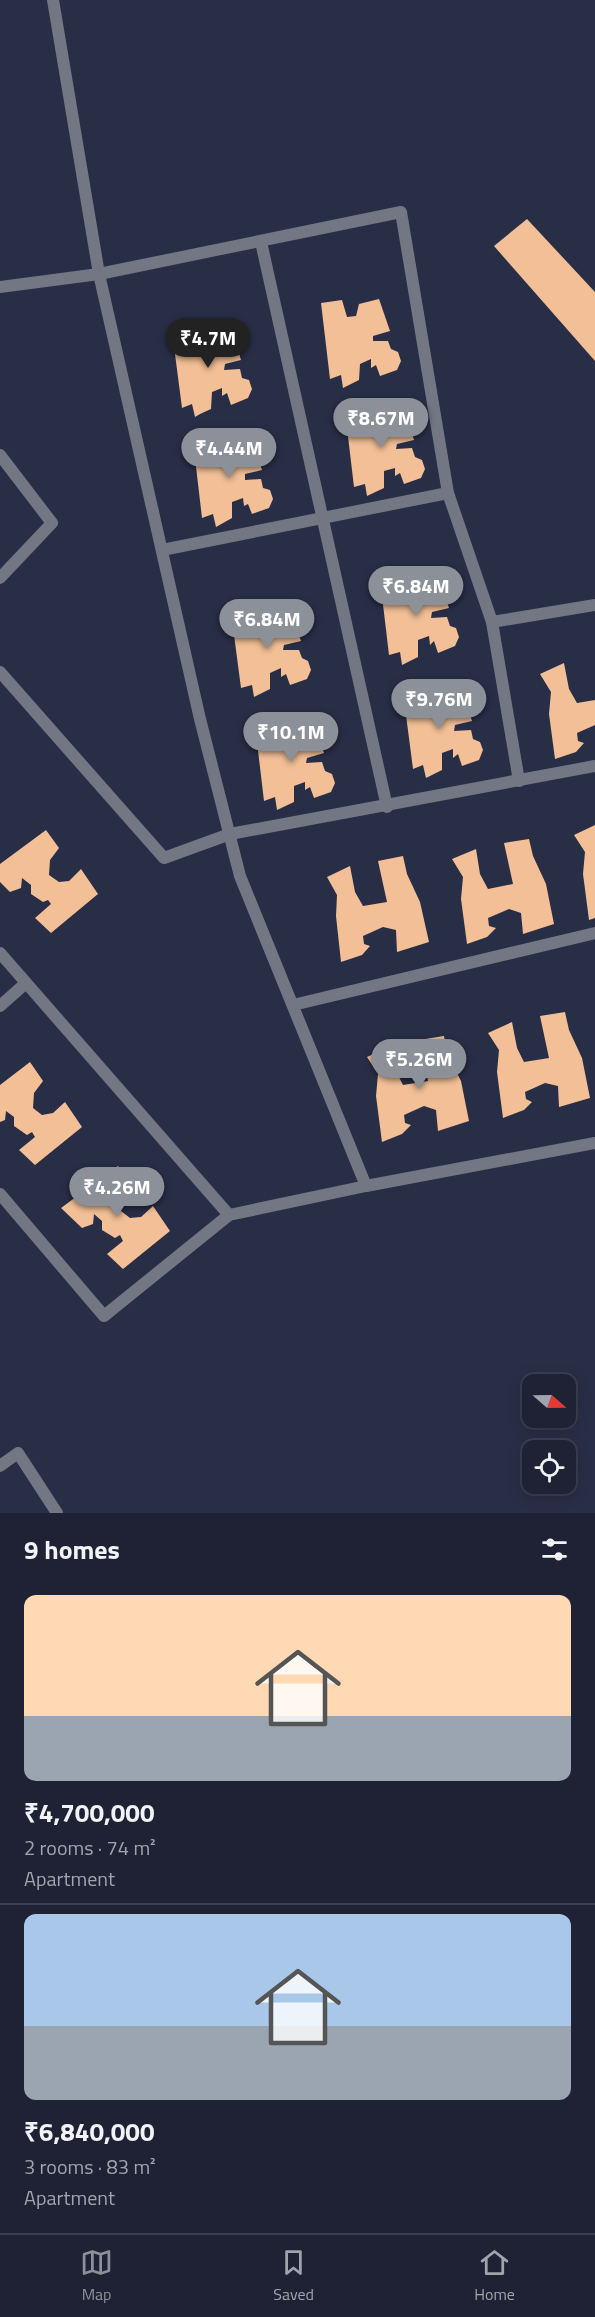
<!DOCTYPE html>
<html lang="en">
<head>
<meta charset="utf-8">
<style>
  body { margin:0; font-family:"Titillium Web",sans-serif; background:#2c2f41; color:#f1f3f6; height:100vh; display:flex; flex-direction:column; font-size:22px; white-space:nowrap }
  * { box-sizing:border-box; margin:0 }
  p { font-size:20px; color:#a1a4ad }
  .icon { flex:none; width:33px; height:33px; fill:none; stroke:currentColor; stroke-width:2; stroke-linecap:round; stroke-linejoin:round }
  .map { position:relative; height:1513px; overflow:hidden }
  .details { display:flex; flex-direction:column; background:#1f2235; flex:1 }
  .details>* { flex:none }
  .needle { width:39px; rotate:110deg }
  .fabs { position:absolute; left:522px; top:1374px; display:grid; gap:12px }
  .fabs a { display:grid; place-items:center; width:54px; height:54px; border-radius:12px; background:#1f2235; box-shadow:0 3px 15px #0003,0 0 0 2px #3c3f50; font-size:30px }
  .price { position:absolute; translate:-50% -51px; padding:0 14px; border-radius:21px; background:#8c9099; color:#fff; font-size:20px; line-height:39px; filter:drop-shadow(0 2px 3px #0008) }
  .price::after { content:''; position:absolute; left:50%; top:36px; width:18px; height:14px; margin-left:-9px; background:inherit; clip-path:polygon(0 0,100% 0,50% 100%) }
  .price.active { background:#222; color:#fff }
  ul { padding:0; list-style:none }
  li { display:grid; align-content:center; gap:12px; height:318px; padding:0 24px }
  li+li { border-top:2px solid #3c3f50 }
  li span { display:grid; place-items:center; height:186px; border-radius:12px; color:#555 }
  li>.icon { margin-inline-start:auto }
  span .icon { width:108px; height:108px; fill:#fffc; stroke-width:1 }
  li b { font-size:26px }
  h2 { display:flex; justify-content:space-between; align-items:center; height:72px; padding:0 24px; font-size:26px }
  .tab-bar { display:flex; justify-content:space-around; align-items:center; height:84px; border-top:2px solid #3c3f50; background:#1f2235; font-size:16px; color:#a1a4ad }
  .tab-bar a { display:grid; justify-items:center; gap:3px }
  .tab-bar .active { color:#8c9099 }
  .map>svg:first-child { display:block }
  .building { fill:#f2bf96 }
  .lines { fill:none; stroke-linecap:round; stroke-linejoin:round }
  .lane { stroke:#737683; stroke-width:12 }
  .street { stroke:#737683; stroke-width:12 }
</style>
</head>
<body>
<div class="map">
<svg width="595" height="1513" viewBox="0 0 595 1513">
  <rect width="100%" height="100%" fill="#292e47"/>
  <g class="building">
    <path d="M527,219L595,292V361L494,246Z"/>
    <path d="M379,299L390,331L373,336V341H388L391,349L398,352L401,361L397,370L380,376L376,365L371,368V359L360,364L359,380L343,388L341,375L330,379L321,303L342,300L347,317L356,316L359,304Z"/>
    <path d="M194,328L199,345H208L211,332L231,328L241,360L225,364L224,370L240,369L242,378L249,380L252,389L248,398L231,405L227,393L222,396V388L212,392L211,409L200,414L195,417L192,404L182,408L172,331Z"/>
    <path d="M403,407L414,440L397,444L396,449L412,448L415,457L422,460L425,469L421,478L404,484L400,473L395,476V468L384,471V488L367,496L365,484L354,487L345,411L366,408L371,425L380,424L383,411Z"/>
    <path d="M215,438L220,455H229L232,442L251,438L262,470L245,474V480L261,479L263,488L270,490L273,499L269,508L252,514L248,504L244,506L243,498L232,502V518L216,527L213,514L202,518L193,441Z"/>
    <path d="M438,576L449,608L432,612L431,618L447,617L450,626L456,628L459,637L455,646L438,653L434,641L430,645L429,636L418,640V657L402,665L400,652L389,655L380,579L401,577L406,593H415L418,580Z"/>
    <path d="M290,608L301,641L284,645L283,650H299L302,658L308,661L311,670L307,679L290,685L286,674L281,677V668L270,673V689L254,697L252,685L241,688L231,612L253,609L258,626H267L270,613Z"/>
    <path d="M564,663L569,689L577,703L595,700V725L577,733L578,741L584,743L576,752L555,759L549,714L551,692L540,674Z"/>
    <path d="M462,689L472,721L455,725L454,731L471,730L473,739L480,742L483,750L479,760L462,766L458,754L453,758V749L442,753V770L426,778L423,765L413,769L403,692L425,690L430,706H438L441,693Z"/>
    <path d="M313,721L324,753L307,758L306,763L322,762L325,771L332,774L335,783L331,792L314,798L310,787L305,790V782L294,786V802L277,810L275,797L264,801L255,725L276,722L282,739H290L293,725Z"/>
    <path d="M595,825V918L589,920L583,874L585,852L574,835Z"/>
    <path d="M46,830L59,848L50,860L49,875L59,882L69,881L81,869L98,894L51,933L35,918L51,904L48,900L43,902L31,894V885L22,878L21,888L10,892L0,882V864Z"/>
    <path d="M529,839L533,856L546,884L554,924L523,934L521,913L509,909L488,918L489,926L496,928L487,937L467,944L461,899L463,877L452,859L476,849L480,874L488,889L513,884L504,843Z"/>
    <path d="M403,856L407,874L420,902L429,942L397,952L396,930L383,927L363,936L364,944L370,946L362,955L341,962L336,916L337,895L327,877L350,866L355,892L363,906L387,902L378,861Z"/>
    <path d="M565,1012L569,1030L582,1058L590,1098L559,1107L558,1086L545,1083L525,1092L526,1099L532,1102L524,1110L503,1118L497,1072L499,1050L488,1033L512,1022L517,1048L524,1062L549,1058L540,1016Z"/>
    <path d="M444,1036L447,1053L461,1081L469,1121L438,1131L436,1110L424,1106L404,1115L405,1123L411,1125L402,1134L382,1142L376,1096L378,1074L367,1057L391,1046L396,1071L403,1085L428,1081L419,1040Z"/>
    <path d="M30,1062L43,1081L34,1093L33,1108L42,1115L53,1113L65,1102L82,1127L35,1165L19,1150L35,1137L32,1132L27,1135L14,1126V1117L6,1111L5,1120L0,1122V1085Z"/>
    <path d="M118,1166L131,1184L122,1197L121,1211L130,1218L141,1217L153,1206L170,1231L123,1269L107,1254L123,1241L120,1235L115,1238L102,1230V1221L94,1214L93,1224L82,1228L61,1208Z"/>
  </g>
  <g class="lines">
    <g class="lane">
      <path d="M53,0L99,274L200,719L240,876L366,1186"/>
      <path d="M261,242L387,807"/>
      <path d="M0,287L99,274L401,212L448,493L492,622L595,605"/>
      <path d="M0,455L52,523L0,578"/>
      <path d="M162,550L448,493"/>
      <path d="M492,622L519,781"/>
      <path d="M0,672L164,858L230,834L595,766"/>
      <path d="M0,953L229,1215"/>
      <path d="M293,1005L595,933"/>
      <path d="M0,1194L104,1316L229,1215L366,1186L595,1143"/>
    </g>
    <g class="street">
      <path d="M0,1006L26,983"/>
      <path d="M0,1466L18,1453L57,1513"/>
    </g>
  </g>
</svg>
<div class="fabs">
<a><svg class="needle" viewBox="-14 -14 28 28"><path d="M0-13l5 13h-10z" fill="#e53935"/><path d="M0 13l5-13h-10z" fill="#a1a4ad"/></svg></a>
<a><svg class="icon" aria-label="locate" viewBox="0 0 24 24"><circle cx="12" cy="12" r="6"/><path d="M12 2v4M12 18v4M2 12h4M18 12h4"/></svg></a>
</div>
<b class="price active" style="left:208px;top:369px">₹4.7M</b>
<b class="price" style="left:381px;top:449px">₹8.67M</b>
<b class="price" style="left:229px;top:479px">₹4.44M</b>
<b class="price" style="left:416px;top:617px">₹6.84M</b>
<b class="price" style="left:267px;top:650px">₹6.84M</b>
<b class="price" style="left:439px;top:730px">₹9.76M</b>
<b class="price" style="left:291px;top:763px">₹10.1M</b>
<b class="price" style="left:419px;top:1090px">₹5.26M</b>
<b class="price" style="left:117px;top:1218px">₹4.26M</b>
</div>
<section class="details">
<h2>9 homes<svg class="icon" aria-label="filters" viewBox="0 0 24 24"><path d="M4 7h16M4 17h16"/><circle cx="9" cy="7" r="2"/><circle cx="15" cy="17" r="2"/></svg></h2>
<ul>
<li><span style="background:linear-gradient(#ffd9b3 65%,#9aa5b1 0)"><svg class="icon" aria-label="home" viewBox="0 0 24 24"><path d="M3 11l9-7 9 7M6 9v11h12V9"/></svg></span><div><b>₹4,700,000</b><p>2 rooms · 74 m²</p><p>Apartment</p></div></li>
<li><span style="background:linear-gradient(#a9c7e8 60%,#9aa5b1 0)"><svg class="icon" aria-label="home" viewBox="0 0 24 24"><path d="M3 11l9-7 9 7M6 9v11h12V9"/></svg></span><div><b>₹6,840,000</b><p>3 rooms · 83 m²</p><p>Apartment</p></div></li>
</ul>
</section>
<nav class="tab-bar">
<a class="active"><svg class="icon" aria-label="map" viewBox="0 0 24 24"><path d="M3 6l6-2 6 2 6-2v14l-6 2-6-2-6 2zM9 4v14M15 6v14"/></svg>Map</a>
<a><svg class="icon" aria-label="saved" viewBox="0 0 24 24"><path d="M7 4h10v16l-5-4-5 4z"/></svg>Saved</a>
<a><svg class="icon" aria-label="home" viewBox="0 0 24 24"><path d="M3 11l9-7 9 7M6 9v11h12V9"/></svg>Home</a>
</nav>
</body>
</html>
